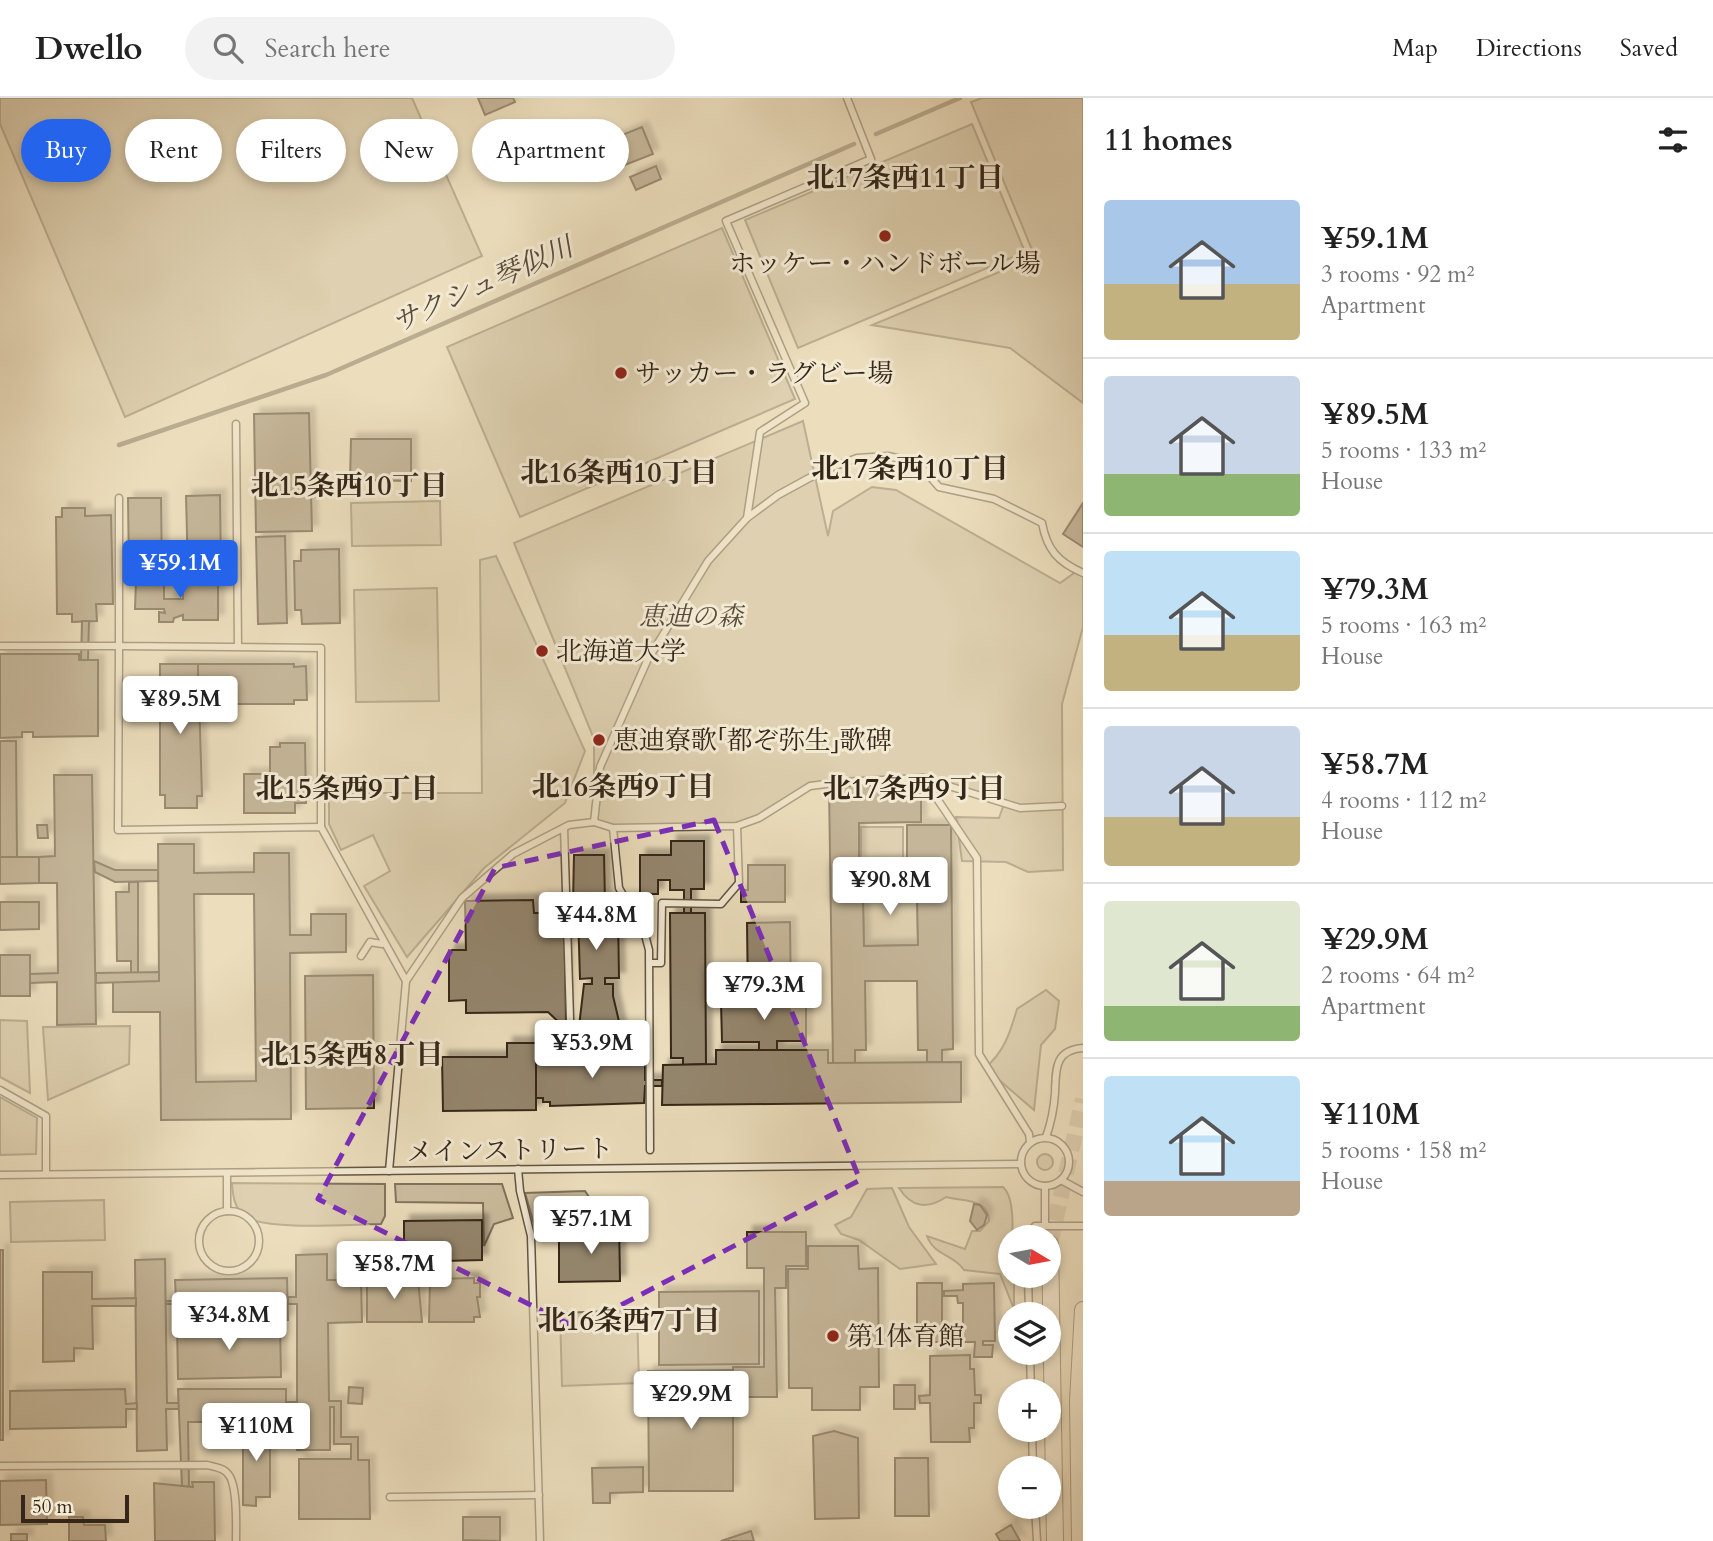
<!DOCTYPE html>
<html lang="en">
<head>
<meta charset="utf-8">
<style>
  body { margin:0; font-family:Cardo,"Noto Serif JP",serif; background:#f2f2f2; color:#222; height:100vh; display:flex; flex-direction:column; font-size:26px; white-space:nowrap }
  * { box-sizing:border-box; margin:0 }
  p { font-size:23px; color:#767676 }
  .icon { flex:none; width:38px; height:38px; fill:none; stroke:currentColor; stroke-width:2; stroke-linecap:round; stroke-linejoin:round }
  .map { position:relative; flex:1; overflow:hidden }
  .drawer { display:flex; flex-direction:column; background:#fff; width:630px }
  .drawer>* { flex:none }
  .top-card { position:absolute; left:21px; top:21px; width:665px; height:63px; display:flex; gap:14px }
  .needle { width:46px; rotate:100deg }
  .tools { position:absolute; left:998px; top:1127px; display:grid; gap:14px }
  .tools a { display:grid; place-items:center; width:63px; height:63px; border-radius:50%; background:#fff; box-shadow:0 4px 10px #0003; font-size:35px }
  .scale { position:absolute; left:21px; bottom:18px; width:108px; box-sizing:border-box; padding-left:7px; border:4px solid #342719; border-top:0; font-size:19px; line-height:24px; white-space:nowrap; color:#342719; -webkit-text-stroke:5px #f3ead4; paint-order:stroke }
  .price { position:absolute; translate:-50% -60px; padding:0 16px; border-radius:7px; background:#fff; color:#222; font-size:23px; line-height:46px; filter:drop-shadow(0 2px 4px #0008) }
  .price::after { content:''; position:absolute; left:50%; top:42px; width:21px; height:16px; margin-left:-10px; background:inherit; clip-path:polygon(0 0,100% 0,50% 100%) }
  .price.active { background:#2563eb; color:#fff }
  ul { padding:0; list-style:none }
  li { display:flex; align-items:center; gap:21px; height:175px; padding:0 21px }
  li+li { border-top:2px solid #e0e0e0 }
  li span { display:grid; place-items:center; flex:none; width:196px; height:140px; border-radius:7px; color:#555 }
  li>.icon { margin-inline-start:auto }
  span .icon { width:84px; height:84px; fill:#fffc; stroke-width:1 }
  li b { font-size:30px }
  h2 { display:flex; justify-content:space-between; align-items:center; height:84px; padding:0 21px; font-size:30px }
  .tag { padding:0 24px; border-radius:32px; background:#fff; box-shadow:0 4px 10px #0003; font-size:24px; line-height:63px }
  .tag.active { background:#2563eb; color:#fff }
  header { display:flex; align-items:center; gap:42px; box-sizing:border-box; height:98px; padding:0 35px; background:#fff; border-bottom:2px solid #e0e0e0 }
  header strong { font-size:33px }
  nav { display:flex; gap:38px; margin-inline-start:auto; font-size:24px }
  .search { width:490px; height:63px; background:#f2f2f2; display:flex; align-items:center; gap:18px; box-sizing:border-box; padding:0 24px; border-radius:38px; color:#767676; font-size:26px }
  main { display:flex; flex:1; min-height:0 }
  .map>svg:first-child { display:block }
  .green { fill:#cdbfa1; stroke:#80735d; stroke-width:2 }
  .lines { fill:none; stroke-linecap:round; stroke-linejoin:round }
  .stream { stroke:#7d705a; stroke-width:4.5 }
  .building { fill:#94866e; stroke:#342719; stroke-width:2; fill-rule:evenodd; filter:url(#shadow) }
  .tertiary-tunnel { stroke:#c7b99c; stroke-width:16; stroke-dasharray:16 8; stroke-linecap:butt }
  .service-casing { stroke:#625542; stroke-width:9 }
  .tertiary-casing { stroke:#625542; stroke-width:18 }
  .service { stroke:#f3ead4; stroke-width:6 }
  .tertiary { stroke:#f3ead4; stroke-width:16 }
  .marked { fill:none; stroke:#7b2cbf; stroke-width:5; stroke-dasharray:14 9; stroke-linejoin:round }
  .poi-dot { fill:#8f2418; stroke:#f3ead4; stroke-width:2.5 }
  .labels { text-anchor:middle; stroke-width:6; stroke-linejoin:round; paint-order:stroke }
  .poi-label { font-size:26px; fill:#342719; stroke:#f3ead4; text-anchor:start }
  .park-label { font-size:26px; font-style:italic; fill:#5a4d3b; stroke:#f3ead4 }
  .street-label { font-size:26px; fill:#342719; stroke:#f3ead4 }
  .neighbourhood-label { font-size:28px; font-weight:bold; fill:#342719; stroke:#f3ead4 }
  .water-label { font-size:28px; font-style:italic; fill:#584b39; stroke:#f3ead4 }
</style>
</head>
<body>
<header>
<strong>Dwello</strong>
<div class="search"><svg class="icon" aria-label="search" viewBox="0 0 24 24"><circle cx="10" cy="10" r="6"/><path d="M15 15l6 6"/></svg>Search here</div>
<nav><a>Map</a><a>Directions</a><a>Saved</a></nav>
</header>
<main>
<div class="map">
<svg width="1083" height="1443" viewBox="0 0 1083 1443">
  <defs>
    <filter id="shadow"><feDropShadow dx="6" dy="-6" stdDeviation="2" flood-color="#0004"/></filter>
  </defs>
  <rect width="100%" height="100%" fill="#ecdebd"/>
  <filter id="stains"><feTurbulence type="fractalNoise" baseFrequency=".00286" numOctaves="4"/><feColorMatrix values="0 0 0 0 .2 0 0 0 0 .09 0 0 0 0 .02 0 0 0 .5 -.17"/></filter>
  <radialGradient id="worn" r=".72"><stop offset=".6" stop-color="#630" stop-opacity="0"/><stop offset="1" stop-color="#630" stop-opacity=".3"/></radialGradient>
  <g class="green">
    <path d="M0,0H412L482,158L125,319L0,26Z"/>
    <path d="M982,0H1083V305L1010,250L872,227L1035,159L971,4Z"/>
    <path d="M972,26L1025,154L798,250L745,122Z"/>
    <path d="M722,130L795,301L520,419L447,249Z"/>
    <path d="M803,323L828,438L833,413L872,389L896,392L1060,485L1077,473L1083,475V529L1062,606L1063,772L1028,774L1006,764L962,763L956,719L999,720L1004,706L923,680L810,688L759,720L737,728L613,730L594,724V641L514,445Z"/>
    <path d="M440,403L441,447L352,448L351,405Z"/>
    <path d="M496,458L585,653L565,705L484,770L407,859L364,788L390,773L373,737L341,752L329,726V695H482L480,462Z"/>
    <path d="M437,490L439,603L356,604L354,492Z"/>
    <path d="M861,729H903V762L861,763Z"/>
    <path d="M917,800L918,847L864,848L863,801Z"/>
    <path d="M1046,892L1059,903L1055,931L1041,947L1034,1012L985,970C1004,954 1010,935 1017,911Z"/>
    <path d="M0,922L27,923L30,995L0,979Z"/>
    <path d="M130,928L129,966L48,1002L43,929Z"/>
    <path d="M0,999L37,1020L36,1056L0,1057Z"/>
    <circle cx="1045" cy="1064" r="8"/>
    <path d="M232,1085L385,1086V1118L381,1126C353,1126 267,1133 246,1119C234,1110 233,1099 232,1085Z"/>
    <path d="M395,1086H502L513,1120L494,1126L484,1148L483,1105L396,1104Z"/>
    <path d="M1003,1089C1019,1103 1010,1157 1010,1178H1014V1211L1000,1176L964,1172C954,1156 934,1158 927,1138L965,1151L972,1133H980L989,1123C988,1100 965,1104 946,1099C927,1112 911,1109 899,1090Z"/>
    <path d="M892,1090L909,1129L936,1166L900,1171L859,1142L841,1136L835,1127L851,1119L867,1091Z"/>
    <path d="M585,1093L597,1111V1132C581,1143 572,1137 558,1127L555,1135L538,1140L525,1095Z"/>
    <path d="M104,1102L105,1142L11,1144L10,1104Z"/>
    <path d="M637,1212L639,1285L562,1288L560,1215Z"/>
  </g>
  <g class="lines">
    <g class="stream">
      <path d="M876,36L960,0"/>
      <path d="M119,347L326,277L854,46"/>
    </g>
  </g>
  <g class="building">
    <path d="M478,0H513L515,4L485,17Z"/>
    <path d="M642,29L653,56L612,72L602,45Z"/>
    <path d="M656,68L661,81L636,92L630,79Z"/>
    <path d="M309,315L312,433L256,434L254,316Z"/>
    <path d="M351,341H411V383L350,382Z"/>
    <path d="M220,397L221,474L188,475L186,398Z"/>
    <path d="M128,400H161L162,474L129,475Z"/>
    <path d="M1083,405V449L1063,436Z"/>
    <path d="M62,410H85V418L111,417L113,506H96L97,523L72,524V516H57L56,419H62Z"/>
    <path d="M285,438L287,525L258,526L256,439Z"/>
    <path d="M339,451L340,525L302,526L301,512H295L294,463H301V452Z"/>
    <path d="M136,483H164V501H183V483H218V522H183V517L174,520L173,524H159V514L165,515L164,511H135Z"/>
    <path d="M82,523H89L88,562H81Z"/>
    <path d="M0,556H79V562H98V638L33,639V634H22V639L0,640Z"/>
    <path d="M160,566H198L202,698H197V710H165V697H160Z"/>
    <path d="M198,566H294V569L306,568L307,602H294V606H198Z"/>
    <path d="M0,643H16L17,759H0Z"/>
    <path d="M280,645H305L306,705H295V715H244V676H270V649H280Z"/>
    <path d="M54,677H92L96,926L57,927V884L30,885V876L58,875L57,785H39V759L55,758Z"/>
    <path d="M921,687V724L859,725V765L907,764V727H951L953,951L942,952V964H927V952H918L917,883H865L866,952H855V965H833L829,688ZM917,800L918,847L864,848L863,801Z"/>
    <path d="M37,727H47L48,740H38Z"/>
    <path d="M671,743H704V791H691V815H684V792H670V782H658V796H640V757H671Z"/>
    <path d="M158,746H194V775L254,774V755H289L290,837H311V816H346V854L290,855L291,1021L161,1022L160,914H113V883H159ZM194,796H254L256,983L196,984Z"/>
    <path d="M574,757H604L605,803H600V814H618L619,880H605V886H613V898L622,936L618,942L582,943L578,937L584,886H592V880L580,881L578,815L594,814V804H573Z"/>
    <path d="M0,759H39V785L0,786Z"/>
    <path d="M94,763L115,772H158V783L115,784L95,774Z"/>
    <path d="M748,767H785V804H741V792H748Z"/>
    <path d="M129,784H138V875H131V863H117L116,794H129Z"/>
    <path d="M533,802L534,815H565L566,931L548,914L466,915V902L449,903V852H466L465,803Z"/>
    <path d="M0,804H39V831L0,832Z"/>
    <path d="M670,815H705L706,966L683,967V960H671Z"/>
    <path d="M790,824L791,903H748L747,825Z"/>
    <rect x="0" y="857" width="30" height="41"/>
    <path d="M159,874V883L96,885V875Z"/>
    <path d="M373,877L374,1010L306,1011L305,878Z"/>
    <path d="M806,902V943H777V952H759V944H722L721,904Z"/>
    <path d="M507,945H536V1012L443,1013L442,959H507Z"/>
    <path d="M716,952H828V965L961,964V1004L662,1007L663,967L716,966Z"/>
    <path d="M645,957V982H662V988H645L644,1005L550,1008V1004H543V1000H536V958Z"/>
    <path d="M974,1106L980,1107L987,1117L984,1127L977,1132L970,1123Z"/>
    <path d="M619,1118L620,1183L559,1184V1130L574,1142L589,1141Z"/>
    <path d="M482,1122V1162L404,1164V1123Z"/>
    <path d="M747,1134H806V1168H786V1190H775L777,1299H734L733,1269H764V1170H747Z"/>
    <path d="M808,1148H858L859,1171L878,1170L879,1289H860V1312H812V1290H789L788,1171H808Z"/>
    <rect x="0" y="1152" width="3" height="190"/>
    <path d="M327,1156V1182H361L362,1224L328,1225L329,1303H341V1339H358V1362H369L370,1421H299V1361H351V1346H334V1309H330V1352H297V1309L286,1310V1304H297V1206H288V1199H296V1157Z"/>
    <path d="M165,1161L167,1305H179V1311H166L167,1352L137,1353L135,1162Z"/>
    <path d="M43,1174H92V1201L136,1200V1208H92L93,1251L74,1250V1263L43,1264Z"/>
    <path d="M287,1180L288,1222L175,1224V1206H166V1203H176L175,1182Z"/>
    <path d="M474,1180V1185H480V1199H477L480,1219H474V1224H429L430,1181Z"/>
    <path d="M367,1181H418L422,1224H367Z"/>
    <rect x="917" y="1185" width="25" height="59"/>
    <path d="M994,1185L995,1243H983V1247H993L992,1259H974L975,1244H963V1205H958L957,1198H944V1193L963,1192V1186Z"/>
    <path d="M759,1193V1266L659,1267V1194Z"/>
    <path d="M280,1226L281,1279L178,1281L177,1228Z"/>
    <path d="M970,1257V1271H974L975,1297H981V1305H974V1330H969L970,1344H931L930,1305H920L919,1298L930,1297V1258Z"/>
    <path d="M733,1272V1393H649L648,1273Z"/>
    <rect x="894" y="1287" width="21" height="24"/>
    <path d="M349,1289L363,1290L362,1306L348,1305Z"/>
    <path d="M125,1291L126,1306L137,1305V1311H126V1329L10,1331V1293Z"/>
    <path d="M178,1291H286V1311H272V1317H258V1312H233V1324H188L189,1389H182Z"/>
    <path d="M243,1327H270V1399H256V1408L243,1407Z"/>
    <path d="M834,1333L858,1340L859,1420L815,1421L813,1338Z"/>
    <path d="M895,1360H928L929,1418H895Z"/>
    <path d="M643,1369V1394L610,1395V1405H593L592,1370Z"/>
    <path d="M46,1382L47,1426L0,1427V1383Z"/>
    <path d="M192,1384H214L215,1443H155L154,1385L193,1389Z"/>
    <path d="M69,1419H83L84,1427H105L106,1443H69Z"/>
    <path d="M463,1419H500V1443L463,1442Z"/>
    <path d="M1011,1427L1020,1443H1000L996,1436Z"/>
    <path d="M751,1433L754,1443H721Z"/>
    <rect x="11" y="1436" width="16" height="7"/>
  </g>
  <g class="lines">
    <path class="tertiary-tunnel" d="M1050,1146L1083,1001"/>
    <defs>
      <g id="service">
        <path d="M236,326L238,548"/>
        <path d="M119,400V548L321,550V729"/>
        <path d="M747,420L778,397L822,373L857,360L888,358L918,365L939,389L994,401L1042,425C1047,452 1058,464 1083,475"/>
        <path d="M0,548H119L118,732L321,729L406,883L389,1073"/>
        <path d="M923,680L977,760L979,956L1029,1036L1030,1044"/>
        <path d="M594,724L613,730L737,728L759,720L810,688L842,684L923,680L1020,710L1062,708"/>
        <path d="M564,730L571,952"/>
        <path d="M613,730L619,790L644,833L649,852L650,1052"/>
        <path d="M361,858L370,844L382,846"/>
        <path d="M650,865H661L662,805L721,806L739,785L737,728"/>
        <path d="M406,883L462,800L513,756L569,727L594,724L600,669L647,563L708,463L747,420L760,334L805,305L726,123L871,61L847,0"/>
        <path d="M0,992L46,1018V1076"/>
        <path d="M1046,1039C1051,1025 1054,1010 1055,995C1056,972 1054,952 1083,950"/>
        <circle cx="1045" cy="1064" r="24"/>
        <path d="M518,1071L520,1093L531,1138L540,1443"/>
        <path d="M0,1077L1021,1066"/>
        <path d="M1061,1082L1083,1094"/>
        <path d="M227,1113V1075"/>
        <circle cx="229" cy="1143" r="30"/>
        <path d="M1045,1127V1088"/>
        <path d="M1028,1139L1035,1128H1083"/>
        <path d="M1028,1178L1029,1216"/>
        <path d="M1030,1255L1031,1293"/>
        <path d="M1032,1332L1033,1370"/>
        <path d="M0,1368L207,1367C214,1369 224,1370 228,1376C238,1387 236,1428 236,1443"/>
        <path d="M390,1399L539,1397"/>
        <path d="M1035,1409L1037,1443"/>
      </g>
      <g id="tertiary">
        <path d="M1050,1146L1055,1443"/>
        <path d="M1080,1443L1078,1303L1083,1212"/>
      </g>
    </defs>
    <use href="#service" class="service-casing"/>
    <use href="#tertiary" class="tertiary-casing"/>
    <use href="#service" class="service"/>
    <use href="#tertiary" class="tertiary"/>
  </g>
  <path d="M0 0H1083V1443H0ZM714,722L860,1082L577,1230L318,1101L495,770Z" fill="#ecdebd" fill-opacity=".55" fill-rule="evenodd"/>
  <path class="marked" d="M714,722L860,1082L577,1230L318,1101L495,770Z"/>
  <g class="poi-dot">
    <circle cx="885" cy="138" r="7"/>
    <circle cx="621" cy="275" r="7"/>
    <circle cx="542" cy="553" r="7"/>
    <circle cx="599" cy="642" r="7"/>
    <circle cx="833" cy="1238" r="7"/>
  </g>
  <g class="labels">
    <g class="poi-label">
      <text x="885" y="174" text-anchor="middle">ホッケー・ハンドボール場</text>
      <text x="635" y="284">サッカー・ラグビー場</text>
      <text x="556" y="562">北海道大学</text>
      <text x="613" y="651">恵迪寮歌「都ぞ弥生」歌碑</text>
      <text x="847" y="1247">第1体育館</text>
    </g>
    <g class="park-label">
      <text x="691" y="527">恵迪の森</text>
    </g>
    <g class="street-label">
      <text transform="translate(510 1052) rotate(-1)" y="9">メインストリート</text>
    </g>
    <g class="neighbourhood-label">
      <text x="905" y="89">北17条西11丁目</text>
      <text x="910" y="380">北17条西10丁目</text>
      <text x="619" y="384">北16条西10丁目</text>
      <text x="349" y="397">北15条西10丁目</text>
      <text x="623" y="698">北16条西9丁目</text>
      <text x="347" y="700">北15条西9丁目</text>
      <text x="914" y="700">北17条西9丁目</text>
      <text x="352" y="966">北15条西8丁目</text>
      <text x="629" y="1232">北16条西7丁目</text>
    </g>
    <g class="water-label">
      <text transform="translate(482 186) rotate(-24)" y="10">サクシュ琴似川</text>
    </g>
  </g>
  <rect width="100%" height="100%" filter="url(#stains)"/>
  <rect width="100%" height="100%" fill="url(#worn)"/>
</svg>
<div class="tools">
<a><svg class="needle" viewBox="-14 -14 28 28"><path d="M0-13l5 13h-10z" fill="#e53935"/><path d="M0 13l5-13h-10z" fill="#767676"/></svg></a>
<a><svg class="icon" aria-label="layers" viewBox="0 0 24 24"><path d="M12 4l9 5-9 5-9-5zM3 14l9 5 9-5"/></svg></a>
<a>+</a>
<a>−</a>
</div>
<div class="scale">50 m</div>
<b class="price active" style="left:180px;top:502px">¥59.1M</b>
<b class="price" style="left:180px;top:638px">¥89.5M</b>
<b class="price" style="left:890px;top:819px">¥90.8M</b>
<b class="price" style="left:596px;top:854px">¥44.8M</b>
<b class="price" style="left:764px;top:924px">¥79.3M</b>
<b class="price" style="left:592px;top:982px">¥53.9M</b>
<b class="price" style="left:591px;top:1158px">¥57.1M</b>
<b class="price" style="left:394px;top:1203px">¥58.7M</b>
<b class="price" style="left:229px;top:1254px">¥34.8M</b>
<b class="price" style="left:691px;top:1333px">¥29.9M</b>
<b class="price" style="left:256px;top:1365px">¥110M</b>
<div class="top-card">
<a class="tag active">Buy</a>
<a class="tag">Rent</a>
<a class="tag">Filters</a>
<a class="tag">New</a>
<a class="tag">Apartment</a>
</div>
</div>
<section class="drawer">
<h2>11 homes<svg class="icon" aria-label="filters" viewBox="0 0 24 24"><path d="M4 7h16M4 17h16"/><circle cx="9" cy="7" r="2"/><circle cx="15" cy="17" r="2"/></svg></h2>
<ul>
<li><span style="background:linear-gradient(#a9c7e8 60%,#c2b280 0)"><svg class="icon" aria-label="home" viewBox="0 0 24 24"><path d="M3 11l9-7 9 7M6 9v11h12V9"/></svg></span><div><b>¥59.1M</b><p>3 rooms · 92 m²</p><p>Apartment</p></div></li>
<li><span style="background:linear-gradient(#c9d6e8 70%,#8fb573 0)"><svg class="icon" aria-label="home" viewBox="0 0 24 24"><path d="M3 11l9-7 9 7M6 9v11h12V9"/></svg></span><div><b>¥89.5M</b><p>5 rooms · 133 m²</p><p>House</p></div></li>
<li><span style="background:linear-gradient(#bfe0f5 60%,#c2b280 0)"><svg class="icon" aria-label="home" viewBox="0 0 24 24"><path d="M3 11l9-7 9 7M6 9v11h12V9"/></svg></span><div><b>¥79.3M</b><p>5 rooms · 163 m²</p><p>House</p></div></li>
<li><span style="background:linear-gradient(#c9d6e8 65%,#c2b280 0)"><svg class="icon" aria-label="home" viewBox="0 0 24 24"><path d="M3 11l9-7 9 7M6 9v11h12V9"/></svg></span><div><b>¥58.7M</b><p>4 rooms · 112 m²</p><p>House</p></div></li>
<li><span style="background:linear-gradient(#dfe7d0 75%,#8fb573 0)"><svg class="icon" aria-label="home" viewBox="0 0 24 24"><path d="M3 11l9-7 9 7M6 9v11h12V9"/></svg></span><div><b>¥29.9M</b><p>2 rooms · 64 m²</p><p>Apartment</p></div></li>
<li><span style="background:linear-gradient(#bfe0f5 75%,#b9a48a 0)"><svg class="icon" aria-label="home" viewBox="0 0 24 24"><path d="M3 11l9-7 9 7M6 9v11h12V9"/></svg></span><div><b>¥110M</b><p>5 rooms · 158 m²</p><p>House</p></div></li>
</ul>
</section>
</main>
</body>
</html>
